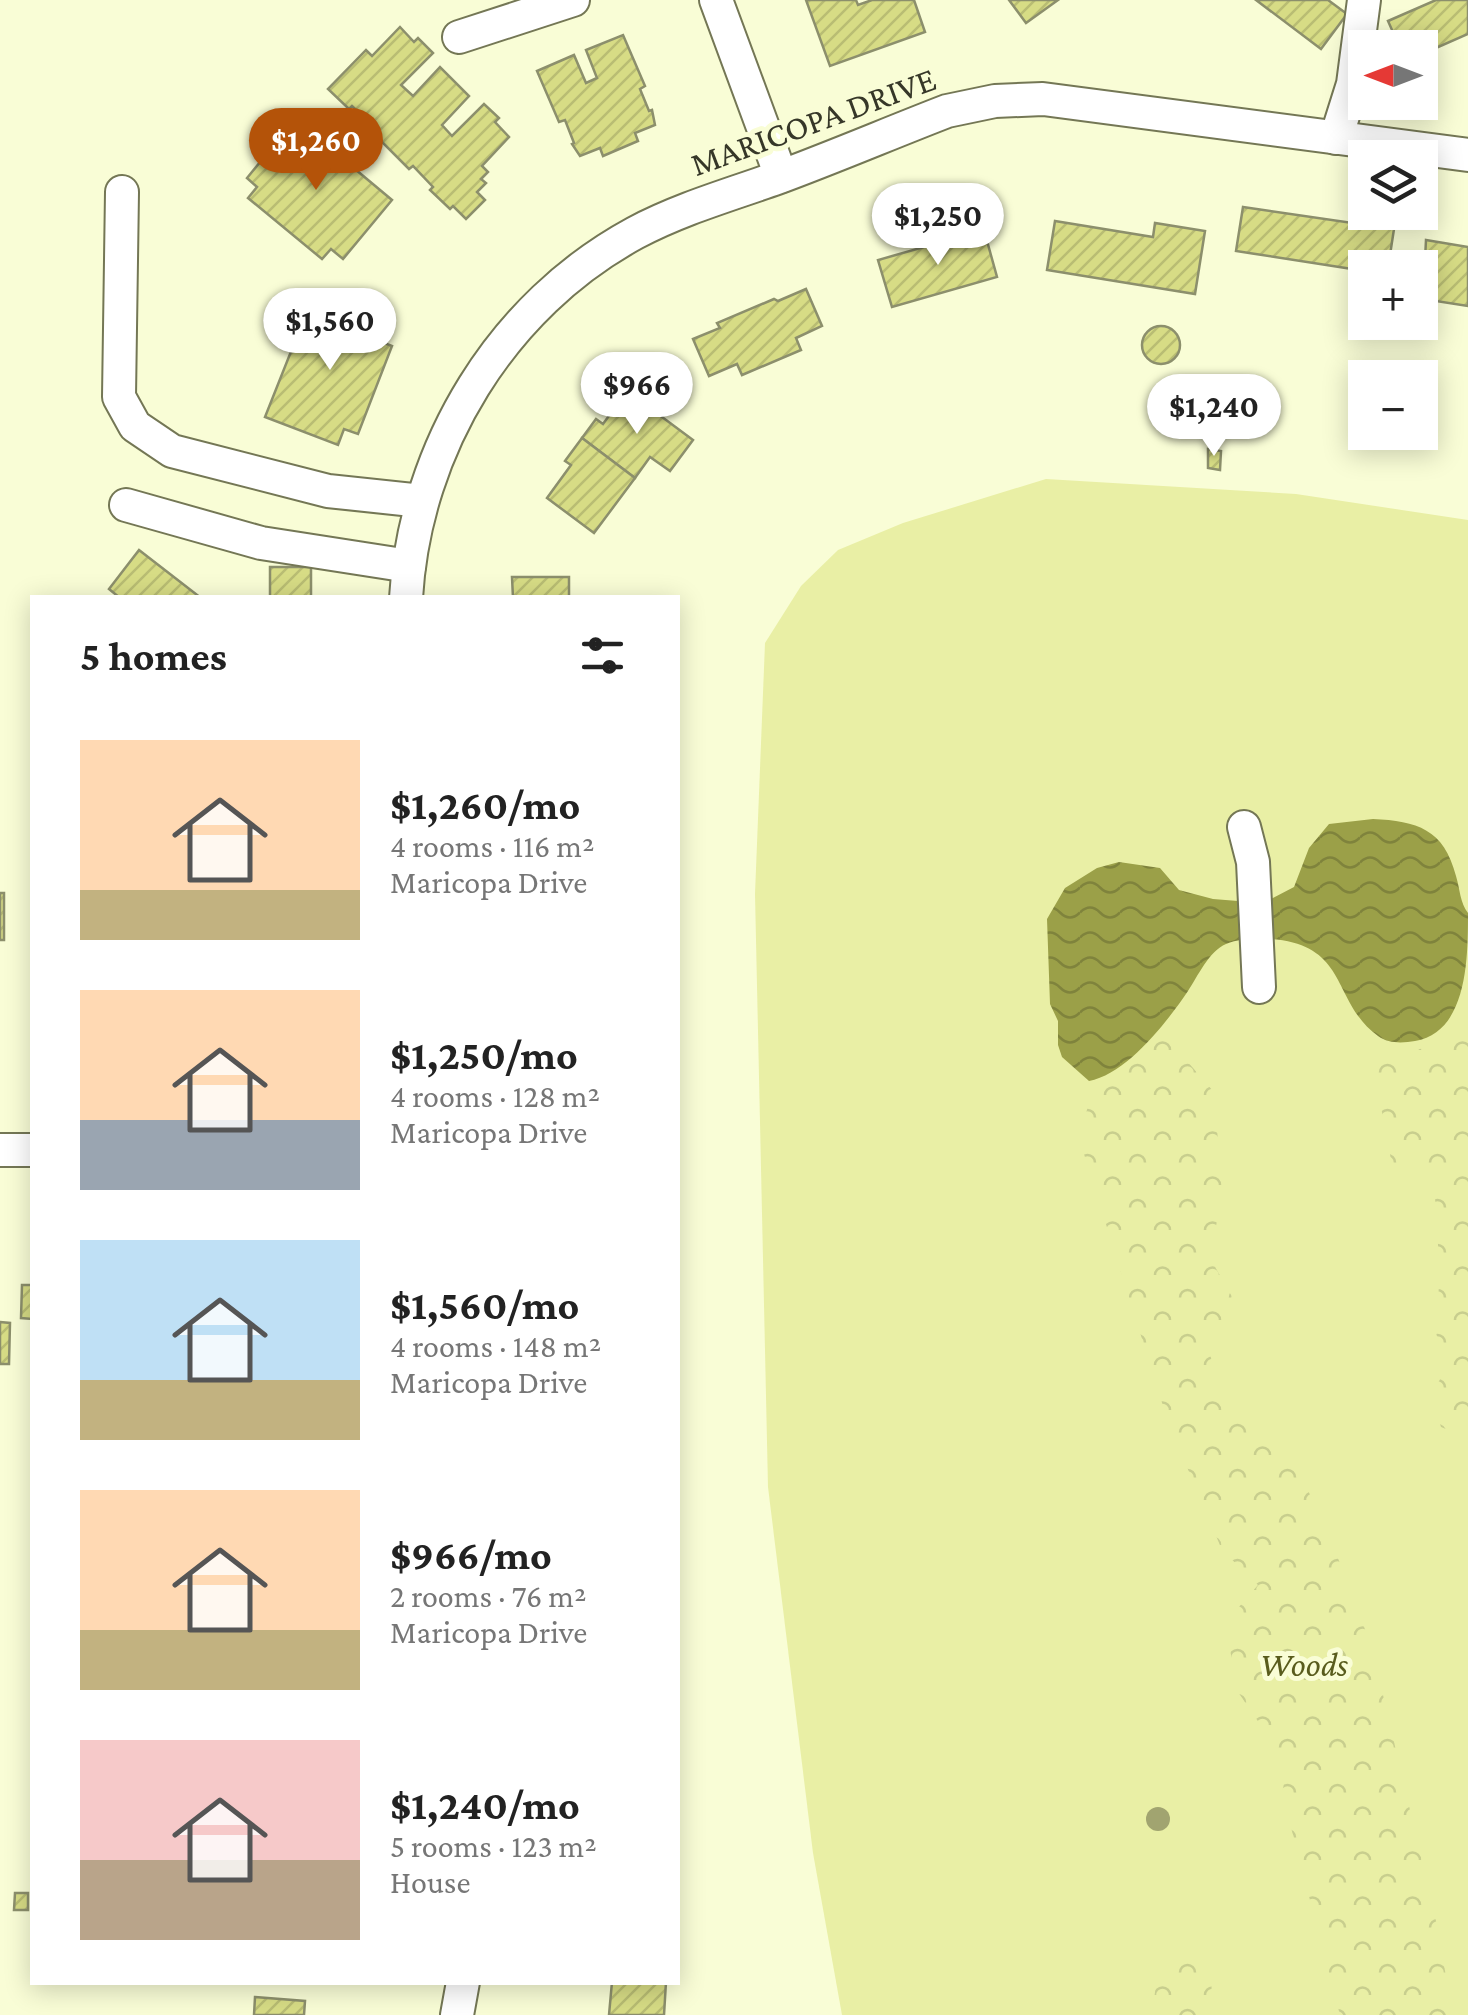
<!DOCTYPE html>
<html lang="en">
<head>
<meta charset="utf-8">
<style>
  body { margin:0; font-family:"Crimson Pro",serif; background:#f6f6f6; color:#222; height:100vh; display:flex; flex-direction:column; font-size:38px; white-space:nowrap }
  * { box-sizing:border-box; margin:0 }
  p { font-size:32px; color:#767676 }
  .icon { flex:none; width:55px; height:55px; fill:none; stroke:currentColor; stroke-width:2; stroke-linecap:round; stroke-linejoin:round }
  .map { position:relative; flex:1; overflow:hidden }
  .panel { position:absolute; left:30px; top:595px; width:650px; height:1390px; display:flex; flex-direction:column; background:#fff; border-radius:0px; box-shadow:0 5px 25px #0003 }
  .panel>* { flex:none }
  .needle { width:65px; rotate:270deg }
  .controls { position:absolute; left:1348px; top:30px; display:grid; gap:20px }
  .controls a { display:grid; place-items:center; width:90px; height:90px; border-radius:0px; background:#fff; box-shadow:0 5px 25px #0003; font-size:50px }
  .price { position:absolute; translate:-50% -85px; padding:0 22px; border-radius:35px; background:#fff; color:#222; font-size:32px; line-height:65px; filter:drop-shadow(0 2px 5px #0008) }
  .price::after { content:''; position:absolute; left:50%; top:60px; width:30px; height:22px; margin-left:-15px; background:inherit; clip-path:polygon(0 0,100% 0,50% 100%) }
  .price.on { background:#b45309; color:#fff }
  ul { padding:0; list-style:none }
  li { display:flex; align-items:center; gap:30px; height:250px; padding:0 50px }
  li span { display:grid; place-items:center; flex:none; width:280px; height:200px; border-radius:0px; color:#555 }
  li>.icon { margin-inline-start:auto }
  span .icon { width:120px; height:120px; fill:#fffc; stroke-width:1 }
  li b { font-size:42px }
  h2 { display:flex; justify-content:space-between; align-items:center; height:120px; padding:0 50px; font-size:42px }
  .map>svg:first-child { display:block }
  .green { fill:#e9efa5 }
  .forest { fill:url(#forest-crowns) }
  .water { fill:url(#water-waves) }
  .building { fill:url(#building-hatch); stroke:#8c8f6c; stroke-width:2.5 }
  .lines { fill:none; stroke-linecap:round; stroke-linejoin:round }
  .minor-casing { stroke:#747755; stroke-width:36 }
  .minor { stroke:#fff; stroke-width:32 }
  .tree { fill:#a1a470 }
  .labels { text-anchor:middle; stroke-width:10; stroke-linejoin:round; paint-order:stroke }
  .street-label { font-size:35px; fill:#363728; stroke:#f9fdd6 }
  .park-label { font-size:35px; font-style:italic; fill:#595c1d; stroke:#f9fdd6 }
</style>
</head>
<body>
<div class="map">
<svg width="1468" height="2015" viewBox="0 0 1468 2015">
  <defs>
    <pattern id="forest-crowns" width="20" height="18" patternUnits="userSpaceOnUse" patternTransform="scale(2.5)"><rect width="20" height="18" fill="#e9efa5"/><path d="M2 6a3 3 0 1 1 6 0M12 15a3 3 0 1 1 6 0" fill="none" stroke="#c8ce8e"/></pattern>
    <pattern id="water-waves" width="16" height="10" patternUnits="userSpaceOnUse" patternTransform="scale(2.5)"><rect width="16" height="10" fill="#9ba048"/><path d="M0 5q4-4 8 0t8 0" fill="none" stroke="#7f833c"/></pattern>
    <pattern id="building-hatch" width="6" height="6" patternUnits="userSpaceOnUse" patternTransform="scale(2.5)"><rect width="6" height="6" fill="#d7dc85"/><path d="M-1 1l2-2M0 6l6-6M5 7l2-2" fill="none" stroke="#b9bd73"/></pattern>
  </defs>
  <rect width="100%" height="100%" fill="#f9fdd6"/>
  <path class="green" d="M1046,479L1296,494L1468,520V2015H842L813,1853L768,1487L755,894L765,643L801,586L838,550L903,523Z"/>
  <g class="forest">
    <path d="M1160,1030L1213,1091L1223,1189L1210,1258L1239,1309L1210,1354L1219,1390L1296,1463L1340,1563L1372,1648L1436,1921L1453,2015H1340L1282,1793L1288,1765L1238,1692L1225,1623L1258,1585L1222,1550L1168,1422L1079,1138L1092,1092L1132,1064Z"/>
    <path d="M1468,1039V1438L1441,1427L1431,1395L1446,1369L1435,1329L1440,1276L1434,1182L1392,1165L1372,1059Z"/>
    <path d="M1183,1949L1212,1963L1211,2015H1160L1154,2000L1158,1968Z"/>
  </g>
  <path class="water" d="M1373,819C1417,821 1444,829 1456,876C1460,889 1460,903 1468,913C1468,957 1468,1032 1415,1041C1403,1043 1389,1044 1378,1036C1331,1002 1350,945 1271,939C1256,938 1241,938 1226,944C1209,951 1198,976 1188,991C1167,1022 1127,1074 1089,1081L1062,1057L1058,1045V1021L1050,1004L1047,919L1065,888L1097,868L1119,862L1160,868L1179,890L1213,899L1263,903L1294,887L1309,848L1329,824Z"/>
  <g class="building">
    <path d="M806,0H856L858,5L872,0H914L925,32L830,66Z"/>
    <path d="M1009,0H1058L1026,23Z"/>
    <path d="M1256,0H1328L1347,14L1321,49Z"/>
    <path d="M1436,0H1468V34L1420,55V48H1400L1388,21Z"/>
    <path d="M400,27L414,42L418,38L433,53L401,85L413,96L440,67L469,96L442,125L452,136L484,104L499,118L495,122L509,137L482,166L488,172L481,179L486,183L477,192L485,200L466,219L453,206L450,209L430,190L433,187L413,166L409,169L369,129L372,125L352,106L349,109L328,89L366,50L372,56Z"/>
    <path d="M623,35L645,86L640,89L649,111L652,110L655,125L635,133L638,141L603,156L600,148L580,156L572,144L574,143L565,120L559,122L537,71L574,55L586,83L597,78L586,50Z"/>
    <path d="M295,119L392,200L343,259L331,249L322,259L248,198L257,187L247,178Z"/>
    <path d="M1243,207L1394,229L1388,268H1365V271L1236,251Z"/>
    <path d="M1055,221L1153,237L1155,223L1205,231L1195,294L1047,270Z"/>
    <path d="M984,230L997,277L892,307L878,260Z"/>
    <path d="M1426,240L1468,247V306L1423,299Z"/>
    <path d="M806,289L822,326L796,338L801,350L742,375L737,364L709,376L693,339L720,328L717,323L774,299L778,301Z"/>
    <path d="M313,296L386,325L379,341L392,346L358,434L344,429L338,445L265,417Z"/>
    <circle cx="1161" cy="345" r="19"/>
    <path d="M627,391L693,440L670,471L650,457L635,478L582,438L596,419L603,424Z"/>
    <path d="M582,438L635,478L594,533L547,498L571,465L565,461Z"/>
    <path d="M1208,449L1221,451L1220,470L1208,468Z"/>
    <path d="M139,550L201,598H120L109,589Z"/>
    <path d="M270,567H311V597L320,598H270Z"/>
    <path d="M512,577H569V598H513Z"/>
    <rect x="0" y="893" width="4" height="47"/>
    <path d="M22,1285H32V1319L21,1318Z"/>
    <path d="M0,1322L10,1323L9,1364H0Z"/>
    <path d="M15,1893H28V1910H14Z"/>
    <path d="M612,1982H666L664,2015H609Z"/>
    <path d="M255,1997L305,2001L304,2015H254Z"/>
  </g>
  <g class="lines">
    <defs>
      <g id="minor">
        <path d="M716,0L781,176"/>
        <path d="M459,37L573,0"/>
        <path d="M1336,138L1353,84L1364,0"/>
        <path d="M122,192L119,397L135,426L172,451L328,491L422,501"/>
        <path d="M126,505L261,543L409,566"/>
        <path d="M406,598C415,447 502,305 635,233C680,209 729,195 777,178C834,157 890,133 947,111L995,101L1043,99L1468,155"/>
        <path d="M1244,827L1253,862L1259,987"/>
        <path d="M0,1150H32"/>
        <path d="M457,2015L463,1982"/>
      </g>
    </defs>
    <use href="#minor" class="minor-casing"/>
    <use href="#minor" class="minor"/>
  </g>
  <circle class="tree" cx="1158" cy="1819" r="12"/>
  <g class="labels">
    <g class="street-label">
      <text transform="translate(813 121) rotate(-20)" y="12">MARICOPA DRIVE</text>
    </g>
    <g class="park-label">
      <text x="1304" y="1676">Woods</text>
    </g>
  </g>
</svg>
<div class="controls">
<a><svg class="needle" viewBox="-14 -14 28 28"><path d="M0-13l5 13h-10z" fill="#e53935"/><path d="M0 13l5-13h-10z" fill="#767676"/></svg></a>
<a><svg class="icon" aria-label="layers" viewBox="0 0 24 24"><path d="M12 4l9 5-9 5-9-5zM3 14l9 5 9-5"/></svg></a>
<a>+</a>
<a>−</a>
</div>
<b class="price on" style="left:316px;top:193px">$1,260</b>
<b class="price" style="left:938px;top:268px">$1,250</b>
<b class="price" style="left:330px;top:373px">$1,560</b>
<b class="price" style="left:637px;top:437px">$966</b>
<b class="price" style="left:1214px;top:459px">$1,240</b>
<section class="panel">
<h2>5 homes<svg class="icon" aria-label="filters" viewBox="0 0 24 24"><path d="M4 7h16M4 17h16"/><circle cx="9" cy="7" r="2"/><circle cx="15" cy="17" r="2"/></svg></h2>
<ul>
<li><span style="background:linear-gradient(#ffd9b3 75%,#c2b280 0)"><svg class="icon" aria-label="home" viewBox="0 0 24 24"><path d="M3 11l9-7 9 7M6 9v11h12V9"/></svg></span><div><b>$1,260/mo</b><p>4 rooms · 116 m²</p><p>Maricopa Drive</p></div></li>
<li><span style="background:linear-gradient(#ffd9b3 65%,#9aa5b1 0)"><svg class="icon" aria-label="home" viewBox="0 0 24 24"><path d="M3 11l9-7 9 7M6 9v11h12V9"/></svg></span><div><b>$1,250/mo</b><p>4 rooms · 128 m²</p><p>Maricopa Drive</p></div></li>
<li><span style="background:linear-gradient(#bfe0f5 70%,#c2b280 0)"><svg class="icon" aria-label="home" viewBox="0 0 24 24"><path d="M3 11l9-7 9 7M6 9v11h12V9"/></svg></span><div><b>$1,560/mo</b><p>4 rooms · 148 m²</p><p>Maricopa Drive</p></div></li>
<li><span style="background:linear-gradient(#ffd9b3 70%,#c2b280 0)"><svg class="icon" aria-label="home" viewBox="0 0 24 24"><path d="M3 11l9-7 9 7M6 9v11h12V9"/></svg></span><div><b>$966/mo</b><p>2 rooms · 76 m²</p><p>Maricopa Drive</p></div></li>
<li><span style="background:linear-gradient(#f6c9c9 60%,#b9a48a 0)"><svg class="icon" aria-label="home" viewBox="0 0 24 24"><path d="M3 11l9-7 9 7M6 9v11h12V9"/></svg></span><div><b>$1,240/mo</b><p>5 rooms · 123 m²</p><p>House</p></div></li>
</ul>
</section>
</div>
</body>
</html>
